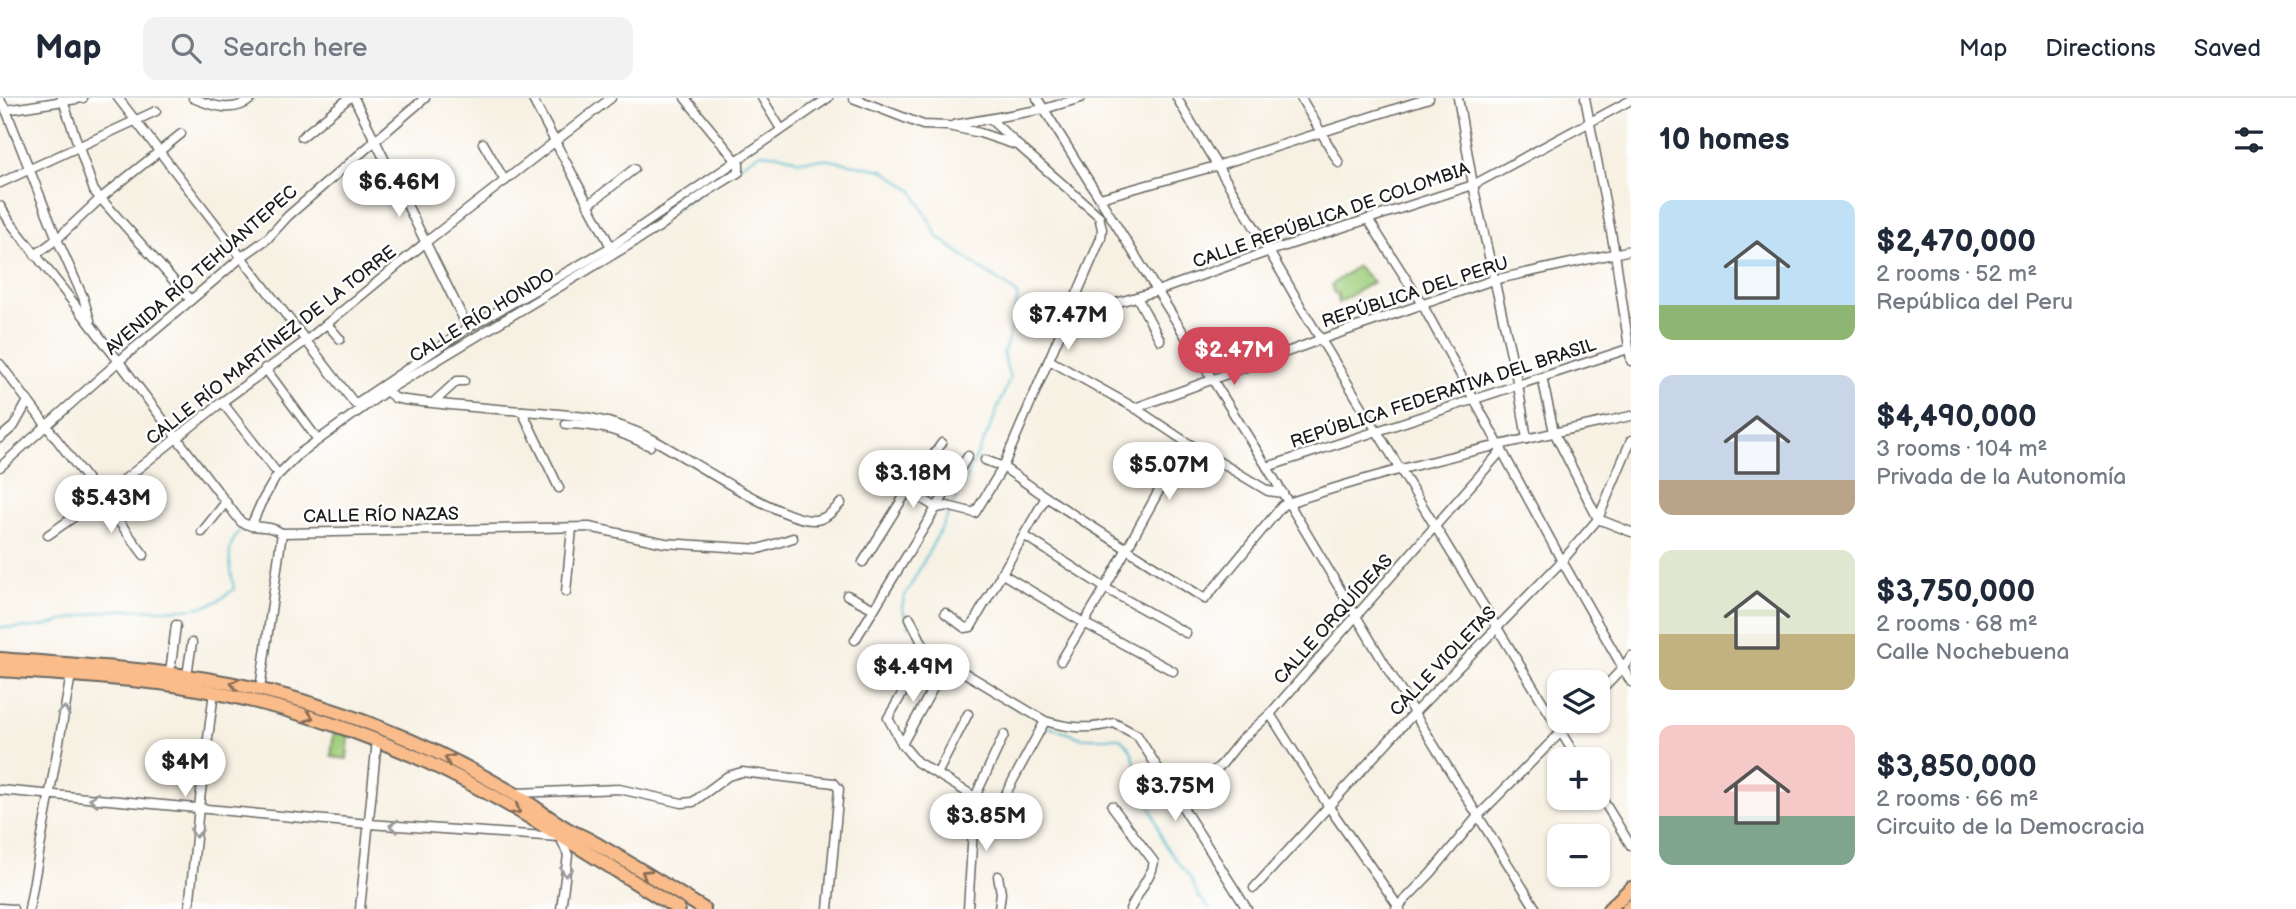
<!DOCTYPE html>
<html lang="en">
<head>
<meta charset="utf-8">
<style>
  body { margin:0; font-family:"Balsamiq Sans",sans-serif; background:#f2f2f3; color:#1f2937; height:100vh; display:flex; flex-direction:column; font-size:26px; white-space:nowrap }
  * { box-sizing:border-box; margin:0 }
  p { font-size:23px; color:#747a83 }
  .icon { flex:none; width:38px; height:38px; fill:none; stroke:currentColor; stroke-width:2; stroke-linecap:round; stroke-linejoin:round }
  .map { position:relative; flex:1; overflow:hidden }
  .drawer { display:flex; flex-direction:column; background:#fff; width:665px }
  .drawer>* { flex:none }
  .fabs { position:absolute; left:1547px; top:572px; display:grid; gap:14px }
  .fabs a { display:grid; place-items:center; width:63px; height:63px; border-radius:14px; background:#fff; box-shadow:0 2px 5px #0004; font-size:35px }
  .price { position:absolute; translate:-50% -60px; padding:0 16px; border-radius:24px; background:#fff; color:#222; font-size:23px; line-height:46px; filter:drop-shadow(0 2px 4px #0008) }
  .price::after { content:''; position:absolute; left:50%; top:42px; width:21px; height:16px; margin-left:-10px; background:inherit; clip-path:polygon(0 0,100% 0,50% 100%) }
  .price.selected { background:#d1495b; color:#fff }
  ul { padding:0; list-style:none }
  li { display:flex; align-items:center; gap:21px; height:175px; padding:0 28px }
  li span { display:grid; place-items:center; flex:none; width:196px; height:140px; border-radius:14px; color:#555 }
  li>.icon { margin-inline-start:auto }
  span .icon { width:84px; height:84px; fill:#fffc; stroke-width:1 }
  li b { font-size:30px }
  h2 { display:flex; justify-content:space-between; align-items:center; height:84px; padding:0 28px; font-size:30px }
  header { display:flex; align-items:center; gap:42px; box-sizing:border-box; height:98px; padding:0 35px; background:#fff; border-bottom:2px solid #e0e1e3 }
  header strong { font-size:33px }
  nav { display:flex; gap:38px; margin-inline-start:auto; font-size:24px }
  .search { width:490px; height:63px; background:#f2f2f3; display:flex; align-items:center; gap:18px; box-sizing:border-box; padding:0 24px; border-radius:14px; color:#747a83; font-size:26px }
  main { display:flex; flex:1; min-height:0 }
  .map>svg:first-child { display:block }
  .green { fill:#9fce7c; stroke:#5e754c; stroke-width:2 }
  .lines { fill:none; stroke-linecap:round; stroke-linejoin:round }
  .stream { stroke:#50b9cd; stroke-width:2 }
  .minor-casing { stroke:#696762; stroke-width:11 }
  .primary-casing { stroke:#696762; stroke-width:16 }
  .minor { stroke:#fff; stroke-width:8 }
  .primary { stroke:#f9bc8a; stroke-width:12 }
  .oneway { stroke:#8a6c53 }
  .oneway2 { stroke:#999 }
  .labels { text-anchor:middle; stroke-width:5; stroke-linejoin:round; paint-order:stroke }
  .street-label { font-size:18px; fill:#1c1c1c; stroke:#fff }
</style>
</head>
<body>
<header>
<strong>Map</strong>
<div class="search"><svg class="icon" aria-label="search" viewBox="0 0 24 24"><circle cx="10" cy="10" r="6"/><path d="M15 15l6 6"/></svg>Search here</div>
<nav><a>Map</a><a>Directions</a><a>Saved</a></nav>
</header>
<main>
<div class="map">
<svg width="1631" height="811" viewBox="0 0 1631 811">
  <rect width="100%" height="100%" fill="#fff"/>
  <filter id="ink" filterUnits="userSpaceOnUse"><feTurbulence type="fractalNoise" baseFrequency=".0143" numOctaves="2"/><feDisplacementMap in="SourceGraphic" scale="14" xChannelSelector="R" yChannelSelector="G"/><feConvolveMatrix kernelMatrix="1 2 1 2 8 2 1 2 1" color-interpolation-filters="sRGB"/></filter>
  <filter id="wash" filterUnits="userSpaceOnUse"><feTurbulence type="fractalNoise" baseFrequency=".00686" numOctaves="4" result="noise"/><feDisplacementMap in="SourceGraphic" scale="28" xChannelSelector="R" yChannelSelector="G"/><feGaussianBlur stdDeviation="1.57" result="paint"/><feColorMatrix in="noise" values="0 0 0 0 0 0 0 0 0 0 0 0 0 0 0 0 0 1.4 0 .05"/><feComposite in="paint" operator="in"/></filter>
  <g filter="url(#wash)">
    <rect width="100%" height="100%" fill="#f7f1e3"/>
    <g class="green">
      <path d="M1357,168L1373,184L1338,205V196L1334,195L1331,187Z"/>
      <path d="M334,633L349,638L347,661L331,659Z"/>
    </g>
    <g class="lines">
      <g class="stream">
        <path d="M741,67L760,55L783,57L799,63L824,61L883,72L913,93L938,139L981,171L1013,192L1018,198L1010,236L1003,256L1010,280L990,330L953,407"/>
        <path d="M718,82L737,70"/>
        <path d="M619,148L696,97"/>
        <path d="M445,253L477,231L602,159"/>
        <path d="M260,399L266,389"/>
        <path d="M0,529C16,531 33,530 49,527C69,522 87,515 108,513C139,509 170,515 200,509C214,507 223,500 234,491C230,465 223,448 244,428"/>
        <path d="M910,529L902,510L904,500L951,412"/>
        <path d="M925,556L1022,614"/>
        <path d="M1049,629L1082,640H1120L1130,650L1164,746L1191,781L1198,798L1210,811"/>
      </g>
    </g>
  </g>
  <g filter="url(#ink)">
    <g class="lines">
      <defs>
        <g id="minor">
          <path d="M62,0L94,93L191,202"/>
          <path d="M118,0L355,306L468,230L611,149L828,0"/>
          <path d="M193,0C212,8 235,16 252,0"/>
          <path d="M354,0L468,230"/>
          <path d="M532,0L611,149"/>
          <path d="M762,0L781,31"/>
          <path d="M853,0L923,27L948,28L980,35L1019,48L1099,118L1102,131L1101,140L1003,369L975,415L947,408L937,410L908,392"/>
          <path d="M1037,0L1267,369L1414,615L1536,811"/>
          <path d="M1177,0C1217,70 1262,138 1301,209L1578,662"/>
          <path d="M1301,0L1339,65"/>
          <path d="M1458,0L1473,87L1518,287L1527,341"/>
          <path d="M1585,0L1615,155L1631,263"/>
          <path d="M0,2L6,12L57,141L83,199L90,222"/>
          <path d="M6,12L83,0"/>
          <path d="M990,21L1016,45"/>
          <path d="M954,27L1044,11L1081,0"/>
          <path d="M302,39L349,0"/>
          <path d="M483,45L505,83"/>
          <path d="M0,85L156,13"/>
          <path d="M1100,100L1216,68L1429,0"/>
          <path d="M588,107L634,71"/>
          <path d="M0,108L10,124L91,227L241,424C255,432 267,425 282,435L589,429L665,445L759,451L793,440"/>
          <path d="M1368,121L1422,206L1562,463L1631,584"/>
          <path d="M35,157L57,141L101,100L181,36"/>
          <path d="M1137,199L1160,242"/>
          <path d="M1067,219L1157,193L1270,153L1473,87L1631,2"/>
          <path d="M327,226L340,241"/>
          <path d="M1049,262L1135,310L1186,344L1268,393L1283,395"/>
          <path d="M0,266L144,457"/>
          <path d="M265,270L315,338"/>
          <path d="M1542,279L1554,334L1598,421L1631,434"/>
          <path d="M386,293L395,300L405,302C444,307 483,310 523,313C573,317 606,318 652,341C687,359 781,424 815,422C826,421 833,413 841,405"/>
          <path d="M222,304L274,371"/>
          <path d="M434,304L457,283H464"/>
          <path d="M1135,310L1322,241L1493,182L1631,152"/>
          <path d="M522,313L559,390"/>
          <path d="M566,326C604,327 616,332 650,348"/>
          <path d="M0,340L14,328L28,303"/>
          <path d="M985,362L1003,369L1046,399L1205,501L1282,408L1288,405C1400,367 1516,343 1631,318"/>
          <path d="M0,369L119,263L243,158L267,141L288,118L425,0"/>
          <path d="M1267,369L1628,251"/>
          <path d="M251,428L261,405L276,379L299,356L386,293L659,129L708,93L739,74V66L685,0"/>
          <path d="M202,434L226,404"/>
          <path d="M48,437L101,400L222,304L307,242L426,144L611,0"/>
          <path d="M1025,438L1105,490L1186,535"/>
          <path d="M863,464L908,392L942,345"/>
          <path d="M1001,475L1084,525L1173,573"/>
          <path d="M566,494L572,430"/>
          <path d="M847,497L874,511"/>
          <path d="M945,515L965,530L971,529L1046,399"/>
          <path d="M910,520L925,551L1045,623C1069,630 1089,632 1114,625L1137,637L1247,811"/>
          <path d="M855,542L968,358"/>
          <path d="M1061,563L1105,490L1186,344"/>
          <path d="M170,575L176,527"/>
          <path d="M187,577L192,545"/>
          <path d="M913,577L888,620L902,646L917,664L975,699"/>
          <path d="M260,591L282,435"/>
          <path d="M1598,596L1623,570L1631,558"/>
          <path d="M1270,616L1329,709L1400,811"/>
          <path d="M902,646L932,592"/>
          <path d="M937,676L968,616"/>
          <path d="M0,692L369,726L559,739"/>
          <path d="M1598,694L1631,748"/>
          <path d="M516,695L619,691L682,705L693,704L728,678L742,674L834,685L839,691L828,811"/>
          <path d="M1179,703L1222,666L1241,642L1270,616L1502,352"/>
          <path d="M1112,708L1154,764L1152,772L1130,811"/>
          <path d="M974,732L997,712L1045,623"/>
          <path d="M998,778L1001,795L999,811"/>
          <path d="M1254,790L1414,615L1562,463L1598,421L1631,342"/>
          <path d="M0,810L13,811"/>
          <path d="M29,811L71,577"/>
          <path d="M189,811L199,709L214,594"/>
          <path d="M360,811L377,642"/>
          <path d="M561,811L568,757L561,741"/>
          <path d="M968,811L975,699L1004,637"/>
          <path d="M1396,811L1431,775L1477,719L1572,623"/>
        </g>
        <g id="primary">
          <path d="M0,561C87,568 173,571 258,591C347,612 435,649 513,695C533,707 551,722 571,733C579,737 587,740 595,745C632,766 668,789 704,811"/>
          <path d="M0,572C58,576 117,579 174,587C243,598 313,617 378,643C482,683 583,753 678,811"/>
          <path d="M1609,811L1631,790"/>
          <path d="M1628,811L1631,808"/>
        </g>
      </defs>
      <use href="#minor" class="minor-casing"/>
      <use href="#primary" class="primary-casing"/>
      <use href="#minor" class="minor"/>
      <use href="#primary" class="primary"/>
    </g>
    <defs><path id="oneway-chevron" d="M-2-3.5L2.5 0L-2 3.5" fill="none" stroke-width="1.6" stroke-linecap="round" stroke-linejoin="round" transform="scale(1.75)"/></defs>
    <g class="oneway">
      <use href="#oneway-chevron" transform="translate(235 586) rotate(-168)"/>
      <use href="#oneway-chevron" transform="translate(309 619) rotate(19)"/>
      <use href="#oneway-chevron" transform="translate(449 661) rotate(-154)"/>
      <use href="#oneway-chevron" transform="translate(516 712) rotate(32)"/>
      <use href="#oneway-chevron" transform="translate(646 776) rotate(-148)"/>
    </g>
    <g class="oneway2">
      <use href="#oneway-chevron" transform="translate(64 613) rotate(-80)"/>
      <use href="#oneway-chevron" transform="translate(94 701) rotate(-175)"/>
      <use href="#oneway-chevron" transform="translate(394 728) rotate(-176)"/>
      <use href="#oneway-chevron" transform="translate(196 735) rotate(96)"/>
      <use href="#oneway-chevron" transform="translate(566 774) rotate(97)"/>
    </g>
  </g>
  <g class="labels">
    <g class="street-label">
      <text transform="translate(1331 117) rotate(-19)" y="6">CALLE REPÚBLICA DE COLOMBIA</text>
      <text transform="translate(201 172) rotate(-41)" y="6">AVENIDA RÍO TEHUANTEPEC</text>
      <text transform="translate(1415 194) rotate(-18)" y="6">REPÚBLICA DEL PERU</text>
      <text transform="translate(482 217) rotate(-31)" y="6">CALLE RÍO HONDO</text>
      <text transform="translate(271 247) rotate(-38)" y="6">CALLE RÍO MARTÍNEZ DE LA TORRE</text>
      <text transform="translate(1443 295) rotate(-18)" y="6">REPÚBLICA FEDERATIVA DEL BRASIL</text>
      <text transform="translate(381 417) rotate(-1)" y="6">CALLE RÍO NAZAS</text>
      <text transform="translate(1333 521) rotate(-48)" y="6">CALLE ORQUÍDEAS</text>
      <text transform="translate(1443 563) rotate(-46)" y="6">CALLE VIOLETAS</text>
    </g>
  </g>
</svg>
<div class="fabs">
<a><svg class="icon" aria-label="layers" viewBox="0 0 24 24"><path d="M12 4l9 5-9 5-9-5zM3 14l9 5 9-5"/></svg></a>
<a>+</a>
<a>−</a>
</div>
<b class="price" style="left:399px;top:121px">$6.46M</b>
<b class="price" style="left:1068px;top:254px">$7.47M</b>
<b class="price selected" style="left:1234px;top:289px">$2.47M</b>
<b class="price" style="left:1169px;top:404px">$5.07M</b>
<b class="price" style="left:913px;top:412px">$3.18M</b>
<b class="price" style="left:111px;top:437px">$5.43M</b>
<b class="price" style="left:913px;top:606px">$4.49M</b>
<b class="price" style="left:185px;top:701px">$4M</b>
<b class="price" style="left:1175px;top:725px">$3.75M</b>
<b class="price" style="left:986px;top:755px">$3.85M</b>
</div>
<section class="drawer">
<h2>10 homes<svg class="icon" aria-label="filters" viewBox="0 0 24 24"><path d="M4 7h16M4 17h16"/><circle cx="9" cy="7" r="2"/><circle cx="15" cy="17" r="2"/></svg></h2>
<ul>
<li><span style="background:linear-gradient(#bfe0f5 75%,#8fb573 0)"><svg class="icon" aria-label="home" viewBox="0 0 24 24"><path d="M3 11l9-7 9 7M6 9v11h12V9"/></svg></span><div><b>$2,470,000</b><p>2 rooms · 52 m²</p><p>República del Peru</p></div></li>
<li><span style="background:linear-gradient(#c9d6e8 75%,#b9a48a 0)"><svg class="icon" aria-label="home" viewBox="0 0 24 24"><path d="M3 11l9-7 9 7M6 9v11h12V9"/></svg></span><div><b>$4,490,000</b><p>3 rooms · 104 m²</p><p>Privada de la Autonomía</p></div></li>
<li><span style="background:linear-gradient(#dfe7d0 60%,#c2b280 0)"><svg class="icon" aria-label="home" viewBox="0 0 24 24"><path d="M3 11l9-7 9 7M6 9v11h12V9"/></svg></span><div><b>$3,750,000</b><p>2 rooms · 68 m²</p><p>Calle Nochebuena</p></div></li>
<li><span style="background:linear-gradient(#f6c9c9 65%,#7fa58c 0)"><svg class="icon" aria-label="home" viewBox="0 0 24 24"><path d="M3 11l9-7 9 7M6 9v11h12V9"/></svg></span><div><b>$3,850,000</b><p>2 rooms · 66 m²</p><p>Circuito de la Democracia</p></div></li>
</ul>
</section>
</main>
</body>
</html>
